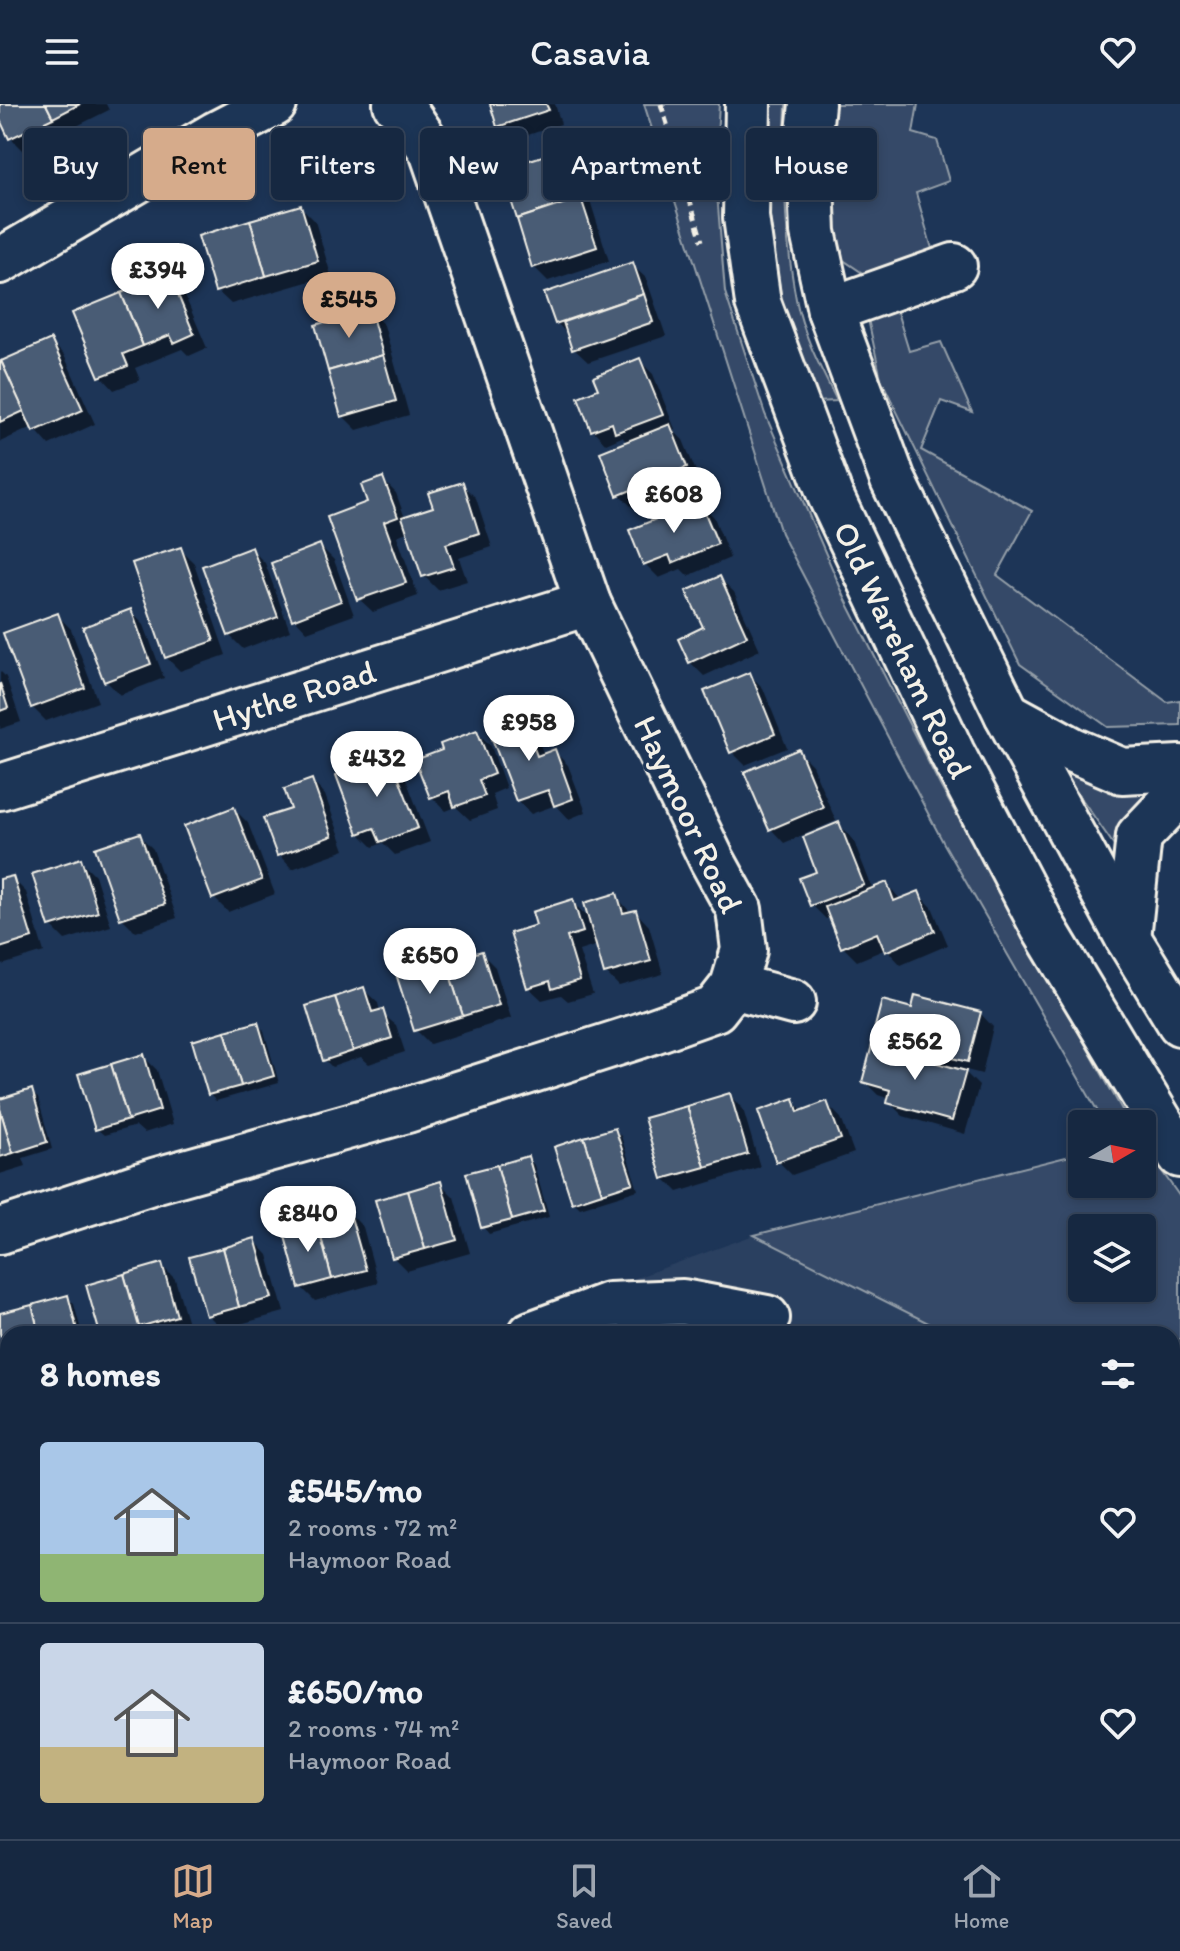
<!DOCTYPE html>
<html lang="en">
<head>
<meta charset="utf-8">
<style>
  body { margin:0; font-family:Itim,sans-serif; background:#23344c; color:#f1f3f6; height:100vh; display:flex; flex-direction:column; font-size:30px; white-space:nowrap }
  * { box-sizing:border-box; margin:0 }
  p { font-size:26px; color:#9ea6b1 }
  .icon { flex:none; width:44px; height:44px; fill:none; stroke:currentColor; stroke-width:2; stroke-linecap:round; stroke-linejoin:round }
  .map { position:relative; flex:1; overflow:hidden }
  .side { position:absolute; left:0px; top:1222px; width:1180px; height:514px; display:flex; flex-direction:column; background:#162841; border-radius:24px 24px 0 0; box-shadow:0 4px 12px #0003,0 0 0 2px #35445a }
  .side>* { flex:none }
  .guide { position:absolute; left:24px; top:24px; width:1132px; height:72px; display:flex; gap:16px }
  .needle { width:52px; rotate:81deg }
  .controls { position:absolute; left:1068px; top:1006px; display:grid; gap:16px }
  .controls a { display:grid; place-items:center; width:88px; height:88px; border-radius:8px; background:#162841; box-shadow:0 4px 12px #0003,0 0 0 2px #35445a; font-size:40px }
  .price { position:absolute; translate:-50% -68px; padding:0 18px; border-radius:28px; background:#fff; color:#222; font-size:26px; line-height:52px; filter:drop-shadow(0 2px 4px #0008) }
  .price::after { content:''; position:absolute; left:50%; top:48px; width:24px; height:18px; margin-left:-12px; background:inherit; clip-path:polygon(0 0,100% 0,50% 100%) }
  .price.selected { background:#d6ab8b; color:#111 }
  ul { padding:0; list-style:none }
  li { display:flex; align-items:center; gap:24px; height:200px; padding:0 40px }
  li+li { border-top:2px solid #35445a }
  li span { display:grid; place-items:center; flex:none; width:224px; height:160px; border-radius:8px; color:#555 }
  li>.icon { margin-inline-start:auto }
  span .icon { width:96px; height:96px; fill:#fffc; stroke-width:1 }
  li b { font-size:34px }
  h2 { display:flex; justify-content:space-between; align-items:center; height:96px; padding:0 40px; font-size:34px }
  .pill { padding:0 28px; border-radius:8px; background:#162841; box-shadow:0 4px 12px #0003,0 0 0 2px #35445a; font-size:28px; line-height:72px }
  .pill.selected { background:#d6ab8b; color:#111 }
  header { display:flex; justify-content:space-between; align-items:center; height:104px; padding:0 40px; background:#162841; font-size:36px; font-weight:600 }
  .menu { display:flex; justify-content:space-around; align-items:center; height:112px; border-top:2px solid #35445a; background:#162841; font-size:22px; color:#9ea6b1 }
  .menu a { display:grid; justify-items:center; gap:4px }
  .menu .selected { color:#d6ab8b }
  .map>svg:first-child { display:block }
  .built { fill:#2a4060 }
  .green { fill:#354a67; stroke:#949ea8; stroke-width:2; fill-rule:evenodd }
  .shadow { fill:#0007 }
  .building { fill:#485b74; stroke:#f4f1e8; stroke-width:2 }
  .lines { fill:none; stroke-linecap:round; stroke-linejoin:round }
  .minor-casing { stroke:#f4f1e8; stroke-width:50 }
  .path { stroke:#f4f1e8; stroke-width:5; stroke-dasharray:8 6; stroke-linecap:butt }
  .minor { stroke:#1d3557; stroke-width:44 }
  .labels { text-anchor:middle; stroke-width:6; stroke-linejoin:round; paint-order:stroke }
  .street-label { font-size:34px; fill:#f4f1e8; stroke:#1d3557 }
</style>
</head>
<body>
<header><svg class="icon" aria-label="menu" viewBox="0 0 24 24"><path d="M4 6h16M4 12h16M4 18h16"/></svg>Casavia<svg class="icon" aria-label="heart" viewBox="0 0 24 24"><path d="M12 20l-8-8c-3-5 5-10 8-4 3-6 11-1 8 4z"/></svg></header>
<div class="map">
<svg width="1180" height="1735" viewBox="0 0 1180 1735">
  <rect width="100%" height="100%" fill="#1d3557"/>
  <filter id="ink" filterUnits="userSpaceOnUse"><feTurbulence type="fractalNoise" baseFrequency=".0125" numOctaves="2"/><feDisplacementMap in="SourceGraphic" scale="16" xChannelSelector="R" yChannelSelector="G"/><feConvolveMatrix kernelMatrix="1 2 1 2 8 2 1 2 1" color-interpolation-filters="sRGB"/></filter>
  <g filter="url(#ink)">
    <g class="built">
      <path d="M754,1131L950,1230H484L490,1227Z"/>
      <path d="M1172,1342L1180,1346V1735H136L139,1728H1172Z"/>
    </g>
    <g class="green">
      <path d="M644,0H719L715,65L725,188L765,310L845,494L941,683L1130,1020H1105L943,738L781,429Z"/>
      <path d="M767,0H786C783,64 784,132 796,195C803,231 821,265 837,297L814,298L783,203L767,103Z"/>
      <path d="M829,0H918L913,29L937,36L949,77L916,89L935,155L885,172L864,170L839,153L829,123Z"/>
      <path d="M894,198L909,247L941,238L972,308L941,297L921,346L1032,407L997,471L1167,598L1180,596V621L1108,623L1020,560L881,275L868,215Z"/>
      <path d="M1049,648L1150,686L1133,704L1116,744Z"/>
      <path d="M1142,1039L1180,1093V1346L1172,1342V1230H950L754,1131L1082,1049V1080H1142ZM1082,1124H1142V1184H1082Z"/>
    </g>
    <g class="shadow">
      <path d="M0,0H106L109,6L25,48L11,34L0,12Z"/>
      <path d="M492,0H555L561,20L513,36L499,22Z"/>
      <path d="M565,47L579,61L609,157L548,177L534,163Z"/>
      <path d="M301,103L315,117L331,171L231,200L217,187Z"/>
      <path d="M632,161L646,174L666,232L588,258L574,245L570,233L557,219Z"/>
      <path d="M168,172L182,185L207,244L189,252L182,245L135,264L140,276L114,286L101,272Z"/>
      <path d="M370,208L384,221L409,311L357,326L343,312Z"/>
      <path d="M50,237L64,251L95,320L49,341L33,323L0,338V260Z"/>
      <path d="M639,256L653,270L675,325L673,326L683,336L700,377L633,404L619,390L628,339L622,333L606,340L593,326L600,286Z"/>
      <path d="M382,375L396,389L405,414L435,404L462,380L476,394L492,443L459,454L467,477L438,486L424,472L409,427L397,432L418,492L373,508L359,495L370,399Z"/>
      <path d="M700,399L714,413L730,454L688,472L681,465L659,474L645,460Z"/>
      <path d="M320,442L334,456L354,511L307,528L294,514Z"/>
      <path d="M180,445L194,459L226,551L180,567L166,553Z"/>
      <path d="M251,445L265,459L290,527L243,545L229,531Z"/>
      <path d="M720,474L734,488L760,546L704,572L690,558L705,524Z"/>
      <path d="M130,507L144,521L164,574L120,591L106,577Z"/>
      <path d="M57,511L71,525L98,598L46,617L32,603Z"/>
      <path d="M0,567L6,573L21,618L0,625Z"/>
      <path d="M749,570L763,584L787,644L745,661L731,647Z"/>
      <path d="M521,614L535,628L544,651L554,647L568,661L586,708L569,715L556,701L531,710L517,696Z"/>
      <path d="M477,628L491,642L506,684L492,690L497,706L470,716L456,703L446,707L432,693L445,647Z"/>
      <path d="M798,647L812,661L836,717L784,739L771,725Z"/>
      <path d="M389,653L403,667L430,738L395,751L383,739L373,743L359,729Z"/>
      <path d="M312,677L325,691L345,746L292,765L279,751L293,706Z"/>
      <path d="M234,705L248,719L275,790L228,808L214,794Z"/>
      <path d="M839,721L853,735L873,786L887,780L901,796L918,789L932,803L948,841L901,861L886,845L857,857L843,843L831,813L826,815L812,801L818,769Z"/>
      <path d="M139,731L153,745L177,814L136,828L122,814Z"/>
      <path d="M81,757L95,771L111,822L65,836L51,822Z"/>
      <path d="M12,774L26,788L44,848L2,861L0,858V778Z"/>
      <path d="M616,792L631,809L636,808L649,822L663,870L619,882L606,869L598,841L579,847L593,890L568,897L561,891L542,896L528,883L538,822L572,798L591,816Z"/>
      <path d="M481,849L495,863L511,914L430,940L416,926Z"/>
      <path d="M364,886L378,899L380,908L396,921L405,948L369,960L361,953L332,963L325,956Z"/>
      <path d="M913,906L980,909L993,923L982,970L962,965L979,982L965,1030L903,1012L889,998L890,995L878,991L864,977L889,948L874,933Z"/>
      <path d="M258,920L264,927L279,979L216,997L209,990Z"/>
      <path d="M143,952L157,966L173,1020L144,1029L136,1022L104,1031L97,1025Z"/>
      <path d="M31,988L38,994L52,1045L23,1054L26,1062L0,1070V997Z"/>
      <path d="M729,991L743,1005L760,1063L678,1088L664,1074Z"/>
      <path d="M793,997L804,1008L827,1000L841,1014L854,1049L792,1071L778,1057Z"/>
      <path d="M614,1026L621,1032L638,1086L580,1104L574,1098Z"/>
      <path d="M528,1054L534,1061L549,1113L489,1130L483,1123Z"/>
      <path d="M440,1079L454,1093L470,1149L407,1167L393,1153Z"/>
      <path d="M349,1109L363,1123L378,1179L315,1197L301,1183Z"/>
      <path d="M255,1137L268,1151L284,1208L222,1225L208,1211Z"/>
      <path d="M161,1161L175,1175L190,1226L177,1230H102Z"/>
      <path d="M67,1193L74,1200L82,1230H8V1251L0,1222V1211Z"/>
      <path d="M0,1292L8,1300V1318L0,1332Z"/>
      <path d="M188,1728H540L537,1735H185Z"/>
      <path d="M574,1728H983L980,1735H571Z"/>
    </g>
    <g class="building">
      <path d="M0,0H46L53,14L9,35L0,16Z"/>
      <path d="M46,0H80L53,14Z"/>
      <path d="M490,0H546L549,6L497,23Z"/>
      <path d="M565,45L581,94L517,115L501,65Z"/>
      <path d="M581,94L597,143L532,164L517,115Z"/>
      <path d="M301,101L318,157L266,172L250,116Z"/>
      <path d="M250,116L266,172L215,188L198,132Z"/>
      <path d="M633,158L644,190L555,220L544,189Z"/>
      <path d="M169,169L194,230L174,239L170,231L143,242L121,189Z"/>
      <path d="M121,189L143,242L123,250L128,262L99,273L72,209Z"/>
      <path d="M644,190L653,218L572,246L563,218Z"/>
      <path d="M370,205L383,251L328,267L315,221Z"/>
      <path d="M51,235L83,306L33,328L1,257Z"/>
      <path d="M383,251L396,297L341,313L328,267Z"/>
      <path d="M640,254L663,311L615,329L612,319L591,327L578,293L598,285L593,273Z"/>
      <path d="M1,257L24,307L0,318V258Z"/>
      <path d="M670,320L687,363L617,392L600,348Z"/>
      <path d="M383,373L398,413L384,418L406,479L357,496L327,413L367,398L361,381Z"/>
      <path d="M463,378L479,429L446,440L454,463L422,473L402,413L433,403L428,389Z"/>
      <path d="M700,397L718,440L672,459L669,451L643,461L629,426Z"/>
      <path d="M320,440L341,497L292,516L271,459Z"/>
      <path d="M181,443L214,537L165,554L132,459Z"/>
      <path d="M252,443L278,513L228,532L202,462Z"/>
      <path d="M720,472L747,532L689,559L678,535L703,523L686,487Z"/>
      <path d="M131,505L151,560L104,578L83,523Z"/>
      <path d="M58,509L85,584L31,604L3,529Z"/>
      <path d="M750,568L775,630L730,649L704,587Z"/>
      <path d="M0,579L8,604L0,607Z"/>
      <path d="M522,611L537,652L555,645L573,695L554,702L548,686L516,697L488,624Z"/>
      <path d="M477,626L494,670L479,676L485,692L454,703L449,687L430,694L415,656L442,646L440,640Z"/>
      <path d="M799,645L823,703L769,726L744,668Z"/>
      <path d="M390,651L418,724L380,738L374,724L358,730L336,671Z"/>
      <path d="M312,675L332,732L277,752L263,714L291,705L284,685Z"/>
      <path d="M234,703L262,776L212,795L184,722Z"/>
      <path d="M839,718L864,781L810,802L799,774L816,768L803,733Z"/>
      <path d="M140,729L165,800L120,815L95,744Z"/>
      <path d="M81,754L98,808L49,823L32,770Z"/>
      <path d="M13,772L32,834L0,844V775Z"/>
      <path d="M887,778L894,797L919,787L935,827L885,848L877,829L841,844L825,803Z"/>
      <path d="M617,789L623,809L636,806L651,857L604,870L584,799Z"/>
      <path d="M573,795L583,828L567,833L580,876L552,885L550,877L527,884L510,829L536,821L532,808Z"/>
      <path d="M482,847L499,901L463,912L446,858Z"/>
      <path d="M446,858L463,912L414,927L397,873Z"/>
      <path d="M364,883L372,908L383,905L392,934L353,947L335,893Z"/>
      <path d="M915,891L981,908L968,958L872,934L882,896L912,904Z"/>
      <path d="M335,893L353,947L323,957L306,902Z"/>
      <path d="M258,918L274,972L241,982L225,927Z"/>
      <path d="M225,927L241,982L208,991L192,937Z"/>
      <path d="M872,941L966,967L952,1017L887,999L890,986L862,978Z"/>
      <path d="M144,950L160,1006L128,1016L111,960Z"/>
      <path d="M111,960L128,1016L95,1026L78,970Z"/>
      <path d="M32,985L47,1038L13,1049L0,1005V995Z"/>
      <path d="M730,989L748,1050L705,1063L687,1002Z"/>
      <path d="M794,994L798,1008L827,997L841,1035L776,1058L758,1007Z"/>
      <path d="M687,1002L705,1063L662,1075L644,1014Z"/>
      <path d="M0,1005L13,1049L0,1053Z"/>
      <path d="M615,1024L633,1079L602,1089L584,1033Z"/>
      <path d="M584,1033L602,1089L572,1099L554,1043Z"/>
      <path d="M528,1052L544,1107L512,1116L497,1061Z"/>
      <path d="M497,1061L512,1116L481,1124L466,1069Z"/>
      <path d="M441,1077L457,1136L425,1145L408,1087Z"/>
      <path d="M408,1087L425,1145L392,1154L375,1096Z"/>
      <path d="M349,1106L366,1166L332,1175L316,1115Z"/>
      <path d="M316,1115L332,1175L299,1184L283,1125Z"/>
      <path d="M255,1134L272,1194L239,1203L223,1144Z"/>
      <path d="M223,1144L239,1203L206,1212L189,1153Z"/>
      <path d="M162,1159L177,1212L139,1223L124,1170Z"/>
      <path d="M124,1170L139,1223L117,1230H100L86,1181Z"/>
      <path d="M68,1191L78,1230H39L32,1201Z"/>
      <path d="M32,1201L39,1230H8V1259L0,1229V1209Z"/>
      <path d="M8,1715V1728H41L52,1734L0,1735V1729Z"/>
      <path d="M186,1728H511L508,1735H182Z"/>
      <path d="M571,1728H946L942,1735H569Z"/>
    </g>
    <g class="lines">
      <defs>
        <g id="minor">
          <path id="s1" d="M748,0L746,113L758,199L830,391L952,649L1043,823L1180,1051"/>
          <path d="M812,0L809,29L813,128L830,206L893,376L1007,610L1128,834L1180,919"/>
          <path d="M0,157L216,30L274,0"/>
          <path d="M830,206L954,162"/>
          <path d="M1007,610L1073,646L1122,667L1180,664"/>
          <path id="s2" d="M0,683L588,499"/>
          <path d="M1128,834L1139,732L1180,689"/>
          <path d="M733,882L793,898"/>
          <path d="M0,1127L157,1076L407,1006L639,932L715,905L733,882L744,846L739,805L712,756L588,499L432,47L405,7L396,0"/>
          <path d="M531,1230L609,1201L683,1198L767,1214"/>
          <path d="M1172,1415L1180,1419"/>
          <path d="M0,1561L8,1547"/>
          <path d="M165,1735L168,1728"/>
          <path d="M544,1735L547,1728"/>
          <path d="M988,1735L990,1728"/>
          <path d="M1122,1735L1123,1728"/>
        </g>
      </defs>
      <use href="#minor" class="minor-casing"/>
      <path class="path" d="M661,0L702,137"/>
      <use href="#minor" class="minor"/>
    </g>
  </g>
  <g class="labels">
    <g class="street-label">
      <text dy="12" stroke="none"><textPath href="#s1" startOffset="576">Old Wareham Road</textPath></text>
      <text dy="12" stroke="none"><textPath href="#s2" startOffset="308">Hythe Road</textPath></text>
      <text transform="translate(689 710) rotate(65)" y="12">Haymoor Road</text>
    </g>
  </g>
</svg>
<div class="controls">
<a><svg class="needle" viewBox="-14 -14 28 28"><path d="M0-13l5 13h-10z" fill="#e53935"/><path d="M0 13l5-13h-10z" fill="#9ea6b1"/></svg></a>
<a><svg class="icon" aria-label="layers" viewBox="0 0 24 24"><path d="M12 4l9 5-9 5-9-5zM3 14l9 5 9-5"/></svg></a>
</div>
<b class="price" style="left:158px;top:207px">£394</b>
<b class="price selected" style="left:349px;top:236px">£545</b>
<b class="price" style="left:674px;top:431px">£608</b>
<b class="price" style="left:529px;top:659px">£958</b>
<b class="price" style="left:377px;top:695px">£432</b>
<b class="price" style="left:430px;top:892px">£650</b>
<b class="price" style="left:915px;top:978px">£562</b>
<b class="price" style="left:308px;top:1150px">£840</b>
<div class="guide">
<a class="pill">Buy</a>
<a class="pill selected">Rent</a>
<a class="pill">Filters</a>
<a class="pill">New</a>
<a class="pill">Apartment</a>
<a class="pill">House</a>
</div>
<section class="side">
<h2>8 homes<svg class="icon" aria-label="filters" viewBox="0 0 24 24"><path d="M4 7h16M4 17h16"/><circle cx="9" cy="7" r="2"/><circle cx="15" cy="17" r="2"/></svg></h2>
<ul>
<li><span style="background:linear-gradient(#a9c7e8 70%,#8fb573 0)"><svg class="icon" aria-label="home" viewBox="0 0 24 24"><path d="M3 11l9-7 9 7M6 9v11h12V9"/></svg></span><div><b>£545/mo</b><p>2 rooms · 72 m²</p><p>Haymoor Road</p></div><svg class="icon" aria-label="heart" viewBox="0 0 24 24"><path d="M12 20l-8-8c-3-5 5-10 8-4 3-6 11-1 8 4z"/></svg></li>
<li><span style="background:linear-gradient(#c9d6e8 65%,#c2b280 0)"><svg class="icon" aria-label="home" viewBox="0 0 24 24"><path d="M3 11l9-7 9 7M6 9v11h12V9"/></svg></span><div><b>£650/mo</b><p>2 rooms · 74 m²</p><p>Haymoor Road</p></div><svg class="icon" aria-label="heart" viewBox="0 0 24 24"><path d="M12 20l-8-8c-3-5 5-10 8-4 3-6 11-1 8 4z"/></svg></li>
</ul>
</section>
</div>
<nav class="menu">
<a class="selected"><svg class="icon" aria-label="map" viewBox="0 0 24 24"><path d="M3 6l6-2 6 2 6-2v14l-6 2-6-2-6 2zM9 4v14M15 6v14"/></svg>Map</a>
<a><svg class="icon" aria-label="saved" viewBox="0 0 24 24"><path d="M7 4h10v16l-5-4-5 4z"/></svg>Saved</a>
<a><svg class="icon" aria-label="home" viewBox="0 0 24 24"><path d="M3 11l9-7 9 7M6 9v11h12V9"/></svg>Home</a>
</nav>
</body>
</html>
